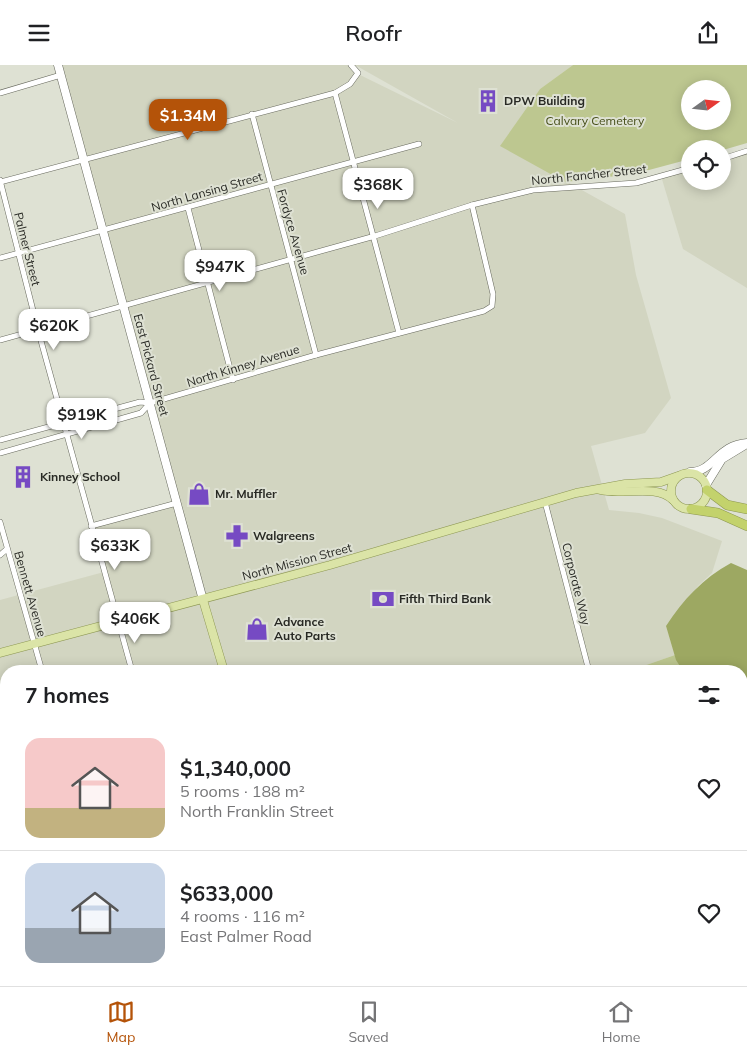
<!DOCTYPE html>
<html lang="en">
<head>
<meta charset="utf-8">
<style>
  body { margin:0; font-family:Mulish,sans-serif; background:#f6f6f6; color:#202124; height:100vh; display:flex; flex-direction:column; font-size:19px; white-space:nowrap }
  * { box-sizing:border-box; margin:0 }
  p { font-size:16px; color:#757577 }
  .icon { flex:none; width:28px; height:28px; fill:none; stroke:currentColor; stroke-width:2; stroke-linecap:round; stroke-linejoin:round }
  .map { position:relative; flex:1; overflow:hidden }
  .drawer { position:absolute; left:0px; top:600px; width:748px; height:321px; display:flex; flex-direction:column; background:#fff; border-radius:20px 20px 0 0; box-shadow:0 2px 12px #0003 }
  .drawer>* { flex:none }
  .needle { width:32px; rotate:75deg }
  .tools { position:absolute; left:681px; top:15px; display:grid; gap:10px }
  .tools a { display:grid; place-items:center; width:50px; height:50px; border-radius:50%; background:#fff; box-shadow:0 2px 12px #0003; font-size:25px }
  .price { position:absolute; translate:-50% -42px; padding:0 11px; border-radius:10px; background:#fff; color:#222; font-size:16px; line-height:32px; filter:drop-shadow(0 1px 2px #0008) }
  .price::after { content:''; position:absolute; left:50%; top:30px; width:15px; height:11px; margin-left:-8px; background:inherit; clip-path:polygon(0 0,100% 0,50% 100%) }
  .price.current { background:#b45309; color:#fff }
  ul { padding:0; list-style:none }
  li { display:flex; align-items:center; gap:15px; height:125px; padding:0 25px }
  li+li { border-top:1px solid #e0e0e0 }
  li span { display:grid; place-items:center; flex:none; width:140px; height:100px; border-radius:15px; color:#555 }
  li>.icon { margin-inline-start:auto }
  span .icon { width:60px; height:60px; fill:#fffc; stroke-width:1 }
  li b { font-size:21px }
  h2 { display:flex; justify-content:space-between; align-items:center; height:60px; padding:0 25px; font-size:21px }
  header { display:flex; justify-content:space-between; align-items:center; height:65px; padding:0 25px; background:#fff; font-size:22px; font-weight:600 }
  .tabs { display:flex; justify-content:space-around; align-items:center; height:70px; border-top:1px solid #e0e0e0; background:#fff; font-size:14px; color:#757577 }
  .tabs a { display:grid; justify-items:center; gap:2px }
  .tabs .current { color:#b45309 }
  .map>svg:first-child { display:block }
  .built { fill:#d2d5c1 }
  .green { fill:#bdc790; fill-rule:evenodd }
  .water { fill:#9da862 }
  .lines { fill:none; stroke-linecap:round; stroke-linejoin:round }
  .street-casing { stroke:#67695d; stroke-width:6 }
  .secondary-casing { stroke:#67695d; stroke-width:9 }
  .primary-casing { stroke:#8d9753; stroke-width:9 }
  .highway-casing { stroke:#8d9753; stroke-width:10 }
  .street { stroke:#fff; stroke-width:5 }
  .secondary { stroke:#fff; stroke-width:8 }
  .primary { stroke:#dbe4a7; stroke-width:8 }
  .highway { stroke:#c3d26c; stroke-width:9 }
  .labels { text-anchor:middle; stroke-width:4; stroke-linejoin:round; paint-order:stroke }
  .poi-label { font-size:12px; font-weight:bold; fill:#282924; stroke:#dee1d3; text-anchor:start }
  .park-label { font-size:12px; fill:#474f1a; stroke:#dee1d3 }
  .street-label { font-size:12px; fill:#282924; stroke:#dee1d3 }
</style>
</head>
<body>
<header><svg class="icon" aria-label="menu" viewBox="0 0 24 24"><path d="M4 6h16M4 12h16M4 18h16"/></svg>Roofr<svg class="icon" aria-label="share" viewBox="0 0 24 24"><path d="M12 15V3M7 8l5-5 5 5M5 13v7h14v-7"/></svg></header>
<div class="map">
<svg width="747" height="921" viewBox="0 0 747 921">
  <rect width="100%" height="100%" fill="#dee1d3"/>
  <g class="built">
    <path d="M58,0H351L358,9L458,58L355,0H573L540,24L501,80L625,149L636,210L671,333L645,368L591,381L609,445L639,448L662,453L722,476L712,508L699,520L666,561L675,590L629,606H6V634L0,636V535L104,507L91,461L177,438Z"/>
    <path d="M747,86V223L683,184L661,111L690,103V116H722L723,94Z"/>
    <path d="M747,737V921H236L234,915H741V739Z"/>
  </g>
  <g class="green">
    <path d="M573,0H747V78L723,85L690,84V94L634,109L565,117L500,81L540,24ZM690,24H722V56H690Z"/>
    <path d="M675,590L684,606H629Z"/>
    <path d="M741,639L747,641V721L741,722Z"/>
  </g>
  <path class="water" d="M731,498L747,505V641L741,639V606H683L676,595L666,561C683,535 703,513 731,498Z"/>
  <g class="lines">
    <defs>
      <g id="street">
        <path d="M0,28L61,10"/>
        <path d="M335,28L399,268"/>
        <path d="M252,49L316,290"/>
        <path d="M722,94L747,86"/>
        <path d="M0,115L38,265L132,606"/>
        <path d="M0,117L335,28L350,19L358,8L351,0"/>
        <path d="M188,143L233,315"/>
        <path d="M0,193L419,79"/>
        <path d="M0,275L375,171L472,140L533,125L636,118L690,103"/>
        <path d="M0,375L140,337L150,338L316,290L484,246L492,241L493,229L472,140"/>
        <path d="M0,388L141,348L150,338"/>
        <path d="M545,437L589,606"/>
        <path d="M0,457L42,606"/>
        <path d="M91,461L177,438"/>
        <path d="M0,490L7,484"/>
        <path d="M0,796L6,819"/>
        <path d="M33,915L34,921"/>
        <path d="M672,915L674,921"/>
        <path d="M108,921L129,915"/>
      </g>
      <g id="secondary">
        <path d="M58,0L203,535"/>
        <path d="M690,407C714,407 717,380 747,378"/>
        <path d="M706,420L722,394L745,380"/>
      </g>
      <g id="primary">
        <circle cx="689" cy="426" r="18"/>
        <path d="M600,425C623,431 656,418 673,435"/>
        <path d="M203,535L224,606"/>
        <path d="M0,588L330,500L576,428L625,419L661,417L678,411"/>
        <path d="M309,915L311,921"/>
      </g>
      <g id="highway">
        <path d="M707,425L727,440L747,444"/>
        <path d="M691,444L718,448L747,461"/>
      </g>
    </defs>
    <use href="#street" class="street-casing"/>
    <use href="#secondary" class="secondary-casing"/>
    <use href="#primary" class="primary-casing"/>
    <use href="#highway" class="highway-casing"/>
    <use href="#street" class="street"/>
    <use href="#secondary" class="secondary"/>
    <use href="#primary" class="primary"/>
    <use href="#highway" class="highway"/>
  </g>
  <defs>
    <symbol id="building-bare" viewBox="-9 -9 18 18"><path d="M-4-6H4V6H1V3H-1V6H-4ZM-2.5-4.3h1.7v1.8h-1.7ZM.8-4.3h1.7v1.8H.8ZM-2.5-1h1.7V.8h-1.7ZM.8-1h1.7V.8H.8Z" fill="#764ac3" stroke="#dee1d3" stroke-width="2.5" paint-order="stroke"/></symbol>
    <symbol id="shop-bare" viewBox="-9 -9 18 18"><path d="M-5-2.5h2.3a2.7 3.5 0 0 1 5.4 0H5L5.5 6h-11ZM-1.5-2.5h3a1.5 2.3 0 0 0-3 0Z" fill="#764ac3" stroke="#dee1d3" stroke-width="2.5" paint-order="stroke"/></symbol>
    <symbol id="pharmacy-bare" viewBox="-9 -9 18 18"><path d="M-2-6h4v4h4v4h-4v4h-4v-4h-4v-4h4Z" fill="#764ac3" stroke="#dee1d3" stroke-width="2.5" paint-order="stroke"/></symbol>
    <symbol id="bank-bare" viewBox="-9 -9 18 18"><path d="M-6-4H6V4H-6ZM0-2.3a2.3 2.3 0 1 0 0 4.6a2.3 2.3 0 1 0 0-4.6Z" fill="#764ac3" stroke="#dee1d3" stroke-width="2.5" paint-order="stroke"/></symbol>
  </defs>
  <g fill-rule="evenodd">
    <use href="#building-bare" x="472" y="20" width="32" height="32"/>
    <use href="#building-bare" x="7" y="396" width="32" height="32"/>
    <use href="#shop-bare" x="183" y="413" width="32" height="32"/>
    <use href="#pharmacy-bare" x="221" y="455" width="32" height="32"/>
    <use href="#bank-bare" x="367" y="518" width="32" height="32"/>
    <use href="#shop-bare" x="241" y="548" width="32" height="32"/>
  </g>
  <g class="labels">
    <g class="poi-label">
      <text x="504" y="40">DPW Building</text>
      <text x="40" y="416">Kinney School</text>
      <text x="215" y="433">Mr. Muffler</text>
      <text x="253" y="475">Walgreens</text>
      <text x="399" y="538">Fifth Third Bank</text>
      <text x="274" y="561">Advance<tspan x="274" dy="14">Auto Parts</tspan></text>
    </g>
    <g class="park-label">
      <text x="595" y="60">Calvary Cemetery</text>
    </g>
    <g class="street-label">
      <text transform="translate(589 110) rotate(-6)" y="4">North Fancher Street</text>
      <text transform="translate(207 127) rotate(-16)" y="4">North Lansing Street</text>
      <text transform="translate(293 167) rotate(74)" y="4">Fordyce Avenue</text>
      <text transform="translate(27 184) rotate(76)" y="4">Palmer Street</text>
      <text transform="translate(151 300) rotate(75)" y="4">East Pickard Street</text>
      <text transform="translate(243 301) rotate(-17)" y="4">North Kinney Avenue</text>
      <text transform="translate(297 497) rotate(-15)" y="4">North Mission Street</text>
      <text transform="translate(576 519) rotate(76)" y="4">Corporate Way</text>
      <text transform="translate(30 529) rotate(74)" y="4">Bennett Avenue</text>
    </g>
  </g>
</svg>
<div class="tools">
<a><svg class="needle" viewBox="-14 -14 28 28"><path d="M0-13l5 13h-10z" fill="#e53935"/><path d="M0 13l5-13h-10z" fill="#757577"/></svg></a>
<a><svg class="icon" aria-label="locate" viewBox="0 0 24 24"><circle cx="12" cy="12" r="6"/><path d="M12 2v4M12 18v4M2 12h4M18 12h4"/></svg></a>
</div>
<b class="price current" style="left:188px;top:76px">$1.34M</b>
<b class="price" style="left:378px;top:145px">$368K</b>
<b class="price" style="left:220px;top:227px">$947K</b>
<b class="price" style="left:54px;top:286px">$620K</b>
<b class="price" style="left:82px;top:375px">$919K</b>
<b class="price" style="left:115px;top:506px">$633K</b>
<b class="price" style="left:135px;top:579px">$406K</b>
<section class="drawer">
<h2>7 homes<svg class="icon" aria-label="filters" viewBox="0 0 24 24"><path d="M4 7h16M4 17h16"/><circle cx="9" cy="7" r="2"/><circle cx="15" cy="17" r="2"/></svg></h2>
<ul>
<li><span style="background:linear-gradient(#f6c9c9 70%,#c2b280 0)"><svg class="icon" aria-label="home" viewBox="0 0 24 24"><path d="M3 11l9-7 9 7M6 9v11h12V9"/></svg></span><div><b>$1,340,000</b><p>5 rooms · 188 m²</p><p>North Franklin Street</p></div><svg class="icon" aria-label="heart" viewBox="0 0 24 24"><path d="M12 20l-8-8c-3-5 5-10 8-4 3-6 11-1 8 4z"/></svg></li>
<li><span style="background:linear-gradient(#c9d6e8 65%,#9aa5b1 0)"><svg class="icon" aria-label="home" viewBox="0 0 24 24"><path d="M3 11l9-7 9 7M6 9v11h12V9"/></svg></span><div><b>$633,000</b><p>4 rooms · 116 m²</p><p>East Palmer Road</p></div><svg class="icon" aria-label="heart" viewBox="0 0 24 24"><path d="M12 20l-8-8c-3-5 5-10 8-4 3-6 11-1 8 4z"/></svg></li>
</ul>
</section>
</div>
<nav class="tabs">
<a class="current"><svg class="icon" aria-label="map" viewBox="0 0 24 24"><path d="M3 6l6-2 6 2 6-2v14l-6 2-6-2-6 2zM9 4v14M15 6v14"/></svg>Map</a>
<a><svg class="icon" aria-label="saved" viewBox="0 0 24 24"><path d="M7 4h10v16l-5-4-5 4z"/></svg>Saved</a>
<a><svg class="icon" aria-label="home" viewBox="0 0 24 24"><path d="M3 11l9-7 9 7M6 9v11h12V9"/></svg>Home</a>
</nav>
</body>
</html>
